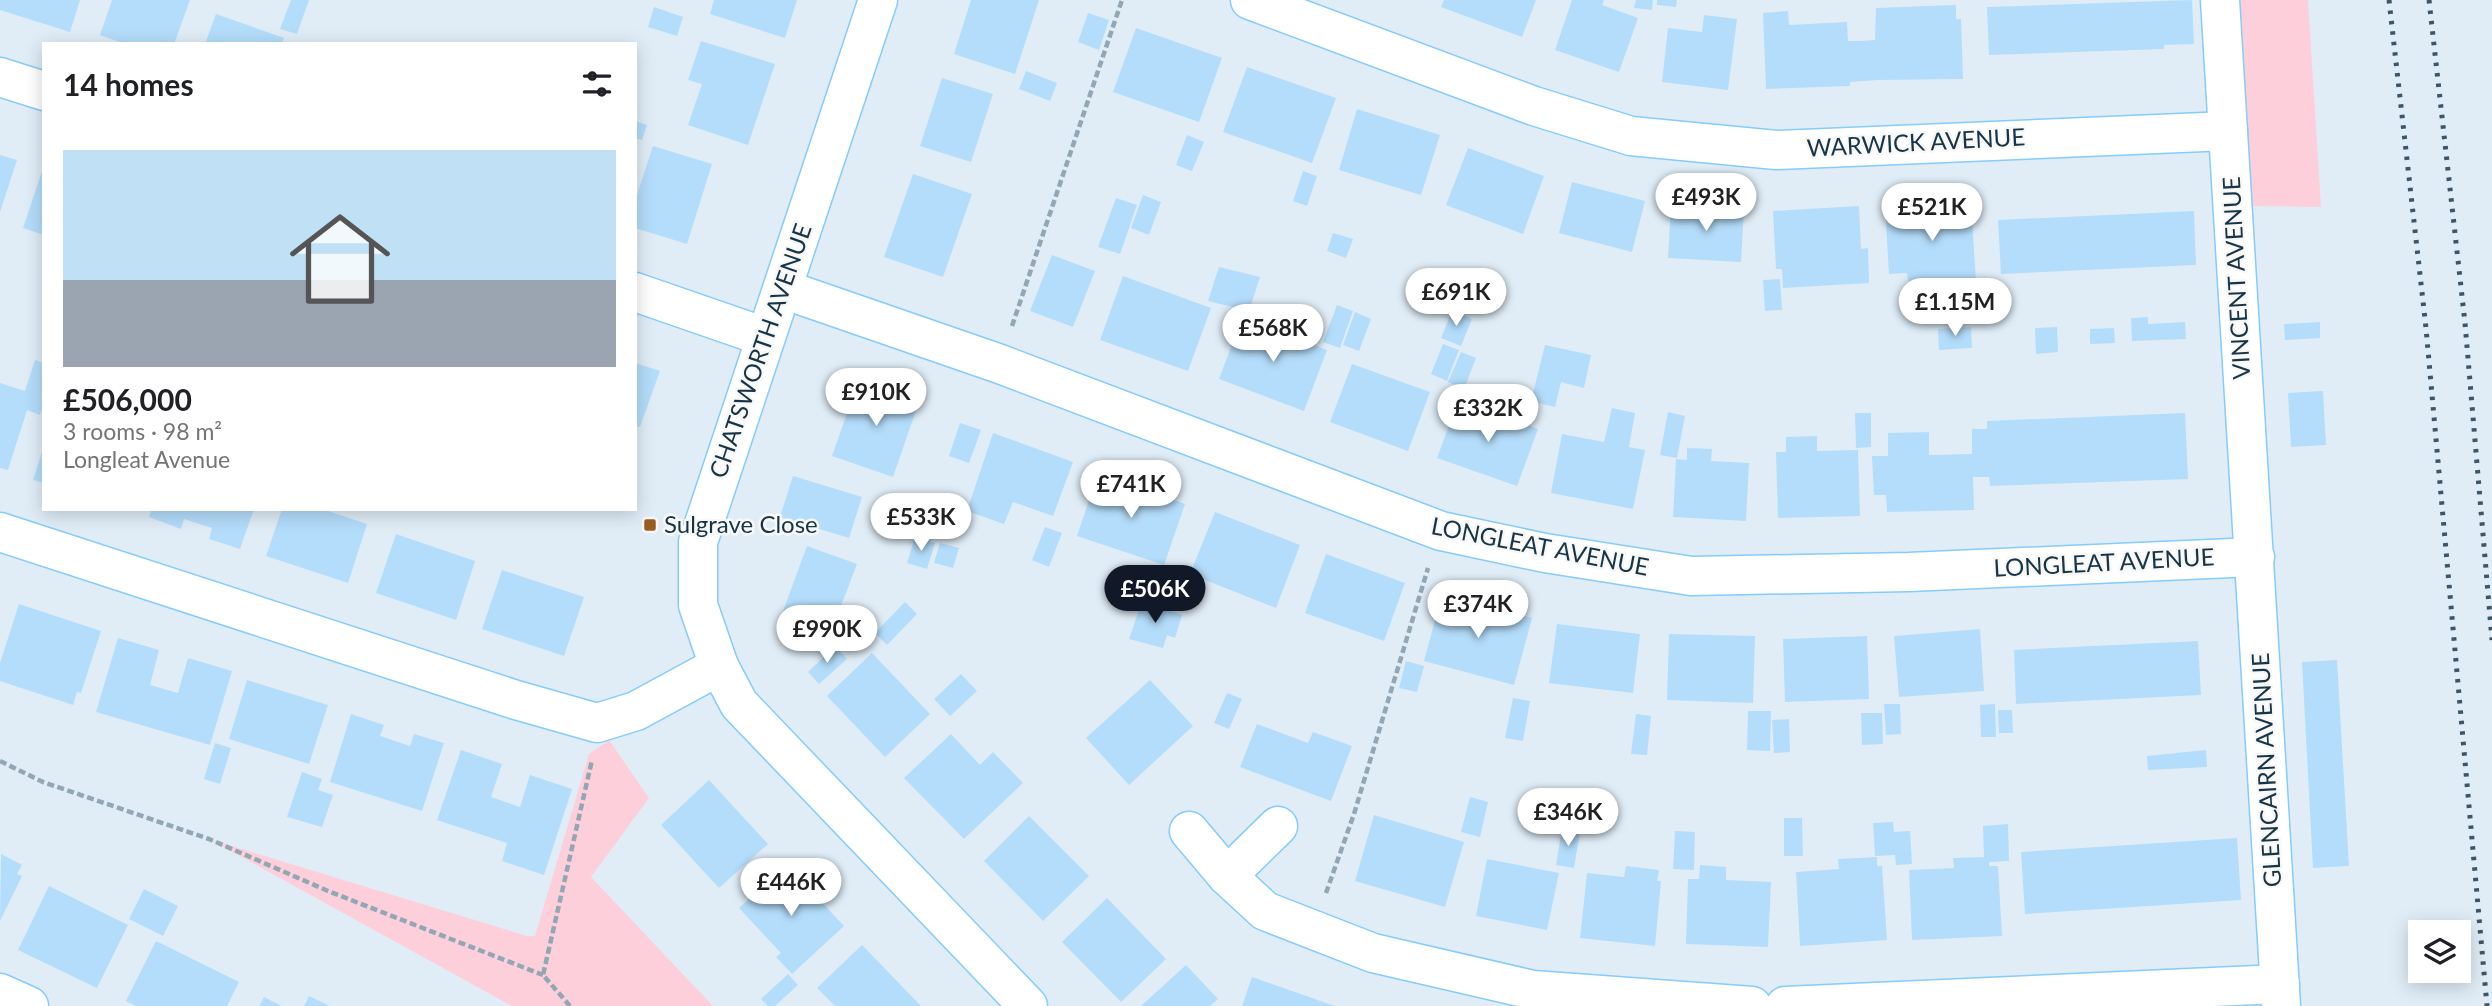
<!DOCTYPE html>
<html lang="en">
<head>
<meta charset="utf-8">
<style>
  body { margin:0; font-family:Lato,sans-serif; background:#f2f2f2; color:#202124; height:100vh; display:flex; flex-direction:column; font-size:26px; white-space:nowrap }
  * { box-sizing:border-box; margin:0 }
  p { font-size:23px; color:#757577 }
  .icon { flex:none; width:38px; height:38px; fill:none; stroke:currentColor; stroke-width:2; stroke-linecap:round; stroke-linejoin:round }
  .map { position:relative; flex:1; overflow:hidden }
  .drawer { position:absolute; left:42px; top:42px; width:595px; height:469px; display:flex; flex-direction:column; background:#fff; border-radius:0px; box-shadow:0 4px 18px #0003 }
  .drawer>* { flex:none }
  .tools { position:absolute; left:2408px; top:920px; display:grid; gap:14px }
  .tools a { display:grid; place-items:center; width:63px; height:63px; border-radius:0px; background:#fff; box-shadow:0 4px 18px #0003; font-size:35px }
  .price { position:absolute; translate:-50% -60px; padding:0 16px; border-radius:24px; background:#fff; color:#222; font-size:23px; line-height:46px; filter:drop-shadow(0 2px 4px #0008) }
  .price::after { content:''; position:absolute; left:50%; top:42px; width:21px; height:16px; margin-left:-10px; background:inherit; clip-path:polygon(0 0,100% 0,50% 100%) }
  .price.on { background:#111827; color:#fff }
  ul { padding:0; list-style:none }
  li { display:grid; align-content:center; gap:14px; height:371px; padding:0 21px }
  li span { display:grid; place-items:center; height:217px; border-radius:0px; color:#555 }
  li>.icon { margin-inline-start:auto }
  span .icon { width:126px; height:126px; fill:#fffc; stroke-width:1 }
  li b { font-size:30px }
  h2 { display:flex; justify-content:space-between; align-items:center; height:84px; padding:0 21px; font-size:30px }
  .map>svg:first-child { display:block }
  .green { fill:#fdcfdb }
  .building { fill:#b4ddfb }
  .lines { fill:none; stroke-linecap:round; stroke-linejoin:round }
  .minor-casing { stroke:#85cbfc; stroke-width:41 }
  .path { stroke:#92a6b3; stroke-width:4.5; stroke-dasharray:7 3.5; stroke-linecap:butt }
  .minor { stroke:#fff; stroke-width:38 }
  .rail { stroke:#3c5668; stroke-width:5; stroke-dasharray:3.5 7; stroke-linecap:butt }
  .poi-dot { fill:#9a5d21; stroke:#f8f8f8; stroke-width:2.5 }
  .labels { text-anchor:middle; stroke-width:5; stroke-linejoin:round; paint-order:stroke }
  .street-label { font-size:24px; fill:#183548; stroke:#f8f8f8 }
  .poi-label { font-size:24px; fill:#183548; stroke:#f8f8f8; text-anchor:start }
</style>
</head>
<body>
<div class="map">
<svg width="2492" height="1006" viewBox="0 0 2492 1006">
  <rect width="100%" height="100%" fill="#e0edf7"/>
  <g class="green">
    <path d="M2237,0H2308L2321,207L2250,206Z"/>
    <path d="M609,740L649,798L591,877L713,1006H512L209,839L527,936H535L589,754Z"/>
  </g>
  <g class="building">
    <path d="M0,0H80L70,32L0,10Z"/>
    <path d="M112,0H190L174,44H125L100,35Z"/>
    <path d="M291,0H309L297,34L280,29Z"/>
    <path d="M714,0H797L785,38L710,14Z"/>
    <path d="M971,0H1039L1015,74L954,54Z"/>
    <path d="M1444,0H1536L1522,37L1441,7Z"/>
    <path d="M1572,0H1604L1602,5L1638,18L1619,72L1555,50Z"/>
    <path d="M1636,0H1653L1652,10L1634,8Z"/>
    <path d="M1657,0H1677L1676,7L1657,5Z"/>
    <path d="M2192,0L2194,44L2164,45V49L1989,55L1987,7Z"/>
    <path d="M1956,5V19H1961L1963,79L1877,80L1850,82V86L1766,89L1763,13L1788,11L1789,25L1847,22L1848,41H1862L1875,40L1876,8Z"/>
    <path d="M654,7L683,17L677,36L648,27Z"/>
    <path d="M1088,13L1109,20L1099,50L1078,42Z"/>
    <path d="M216,14L284,38L282,44H205Z"/>
    <path d="M1704,15L1737,19L1728,90L1662,82L1668,28L1702,32Z"/>
    <path d="M1136,28L1222,58L1199,122L1113,92Z"/>
    <path d="M701,41L775,64L748,145L688,125L702,84L688,80Z"/>
    <path d="M1247,67L1336,98L1312,163L1223,132Z"/>
    <path d="M1026,71L1057,83L1050,101L1019,89Z"/>
    <path d="M942,78L993,94L971,162L920,146Z"/>
    <path d="M1357,109L1440,135L1421,195L1339,170Z"/>
    <path d="M635,121L647,125L642,140L635,138Z"/>
    <path d="M1187,135L1204,142L1192,171L1176,165Z"/>
    <path d="M653,146L712,164L687,244L635,228V201Z"/>
    <path d="M1468,148L1544,176L1523,234L1446,205Z"/>
    <path d="M0,155L17,160L0,212Z"/>
    <path d="M44,165V235L23,228Z"/>
    <path d="M1303,171L1317,176L1307,206L1293,201Z"/>
    <path d="M913,174L972,194L943,277L884,257Z"/>
    <path d="M1572,182L1645,201L1632,252L1559,233Z"/>
    <path d="M1143,195L1161,202L1149,235L1131,228Z"/>
    <path d="M1116,198L1137,205L1120,254L1098,247Z"/>
    <path d="M1971,202L1976,282L1909,286L1907,273L1889,274L1885,207Z"/>
    <path d="M1671,204L1744,208L1741,262L1668,258Z"/>
    <path d="M1859,206L1861,249L1868,248L1869,283L1783,288L1782,269H1776L1773,211Z"/>
    <path d="M2194,211L2196,265L2001,274L1998,220Z"/>
    <path d="M1333,233L1353,239L1346,258L1327,251Z"/>
    <path d="M1052,255L1095,271L1073,327L1030,311Z"/>
    <path d="M1219,267L1260,277L1249,311L1208,301Z"/>
    <path d="M1123,276L1211,308L1188,371L1100,340Z"/>
    <path d="M1780,279L1782,310L1765,311L1763,280Z"/>
    <path d="M1337,305L1353,311L1340,348L1323,342Z"/>
    <path d="M1452,311L1472,319L1461,346L1441,338Z"/>
    <path d="M1355,312L1371,319L1359,351L1343,345Z"/>
    <path d="M2148,317V324L2185,322L2186,339L2132,341L2131,318Z"/>
    <path d="M1242,318L1327,350L1304,411L1219,379Z"/>
    <path d="M2320,322V338L2285,340L2284,324Z"/>
    <path d="M1971,327L1972,348L1939,350L1938,329Z"/>
    <path d="M2057,327L2058,352L2036,354L2035,328Z"/>
    <path d="M2114,328L2115,343L2090,344V329Z"/>
    <path d="M1443,344L1459,350L1447,381L1431,374Z"/>
    <path d="M1545,345L1591,355L1584,388L1561,382L1555,407L1531,401Z"/>
    <path d="M1461,352L1476,358L1464,389L1448,382Z"/>
    <path d="M35,360L44,363V404L40,415L27,410L8,470L0,468V383L25,391Z"/>
    <path d="M635,363L660,371L640,427L635,426Z"/>
    <path d="M1352,364L1430,392L1408,451L1330,422Z"/>
    <path d="M859,379L920,399L893,477L832,456Z"/>
    <path d="M2323,391L2326,445L2291,447L2288,393Z"/>
    <path d="M1458,401L1538,429L1517,486L1437,458Z"/>
    <path d="M1612,408L1635,413L1629,447L1645,450L1633,509L1551,493L1562,434L1604,442Z"/>
    <path d="M1668,412L1685,416L1677,458L1660,455Z"/>
    <path d="M1855,413H1871V447L1856,448Z"/>
    <path d="M2185,413L2188,479L1990,486L1989,477H1973L1974,510L1887,512L1886,495H1874L1872,456H1888V433L1929,432V455L1972,454V429H1987V421Z"/>
    <path d="M960,423L981,430L969,463L949,456Z"/>
    <path d="M993,433L1073,462L1053,516L1013,502L1004,524L967,511Z"/>
    <path d="M1817,436V451L1858,450L1860,516L1778,518L1776,452H1786V437Z"/>
    <path d="M1687,448L1712,449L1711,461L1749,463L1746,521L1673,517L1676,459L1687,460Z"/>
    <path d="M43,449H44V483L33,480Z"/>
    <path d="M1098,474L1185,504L1164,565L1077,536Z"/>
    <path d="M793,476L862,497L849,538L780,517Z"/>
    <path d="M152,509H254L240,549L209,539L212,528L184,519L181,529L149,517Z"/>
    <path d="M282,509H322L367,524L348,583L266,556Z"/>
    <path d="M1215,512L1300,545L1276,608L1190,574Z"/>
    <path d="M1045,527L1062,533L1049,567L1032,560Z"/>
    <path d="M396,534L475,561L456,620L376,593Z"/>
    <path d="M915,537L935,543L927,569L907,563Z"/>
    <path d="M940,543L959,548L953,568L934,563Z"/>
    <path d="M807,546L857,564L831,632L782,614Z"/>
    <path d="M1326,554L1405,583L1384,641L1305,613Z"/>
    <path d="M502,570L584,597L564,656L482,629Z"/>
    <path d="M1442,594L1532,618L1514,685L1424,661Z"/>
    <path d="M1142,601L1182,615L1175,638L1167,635L1163,648L1129,639Z"/>
    <path d="M905,602L917,614L887,645L875,633Z"/>
    <path d="M19,604L101,631L81,693L77,692L73,705L0,681V663Z"/>
    <path d="M1557,624L1640,634L1633,693L1549,683Z"/>
    <path d="M1980,629L1984,691L1899,697L1894,636Z"/>
    <path d="M1669,634L1755,636L1753,703L1667,700Z"/>
    <path d="M1867,636L1869,699L1785,702L1783,639Z"/>
    <path d="M118,638L159,650L150,685L178,693L188,658L232,671L210,745L96,712Z"/>
    <path d="M2198,641L2201,695L2016,704L2014,650Z"/>
    <path d="M835,646L847,659L819,684L808,672Z"/>
    <path d="M872,653L930,714L885,757L827,696Z"/>
    <path d="M2337,660L2349,866L2313,868L2302,662Z"/>
    <path d="M1406,661L1424,666L1417,692L1399,688Z"/>
    <path d="M961,674L977,691L950,716L934,699Z"/>
    <path d="M247,680L328,705L309,764L229,739Z"/>
    <path d="M1150,680L1193,726L1129,785L1086,738Z"/>
    <path d="M1227,693L1242,699L1229,729L1214,723Z"/>
    <path d="M1513,698L1530,701L1523,741L1505,738Z"/>
    <path d="M1884,704H1900L1901,734L1886,735Z"/>
    <path d="M1995,704L1996,737H1981L1980,705Z"/>
    <path d="M1998,710H2012L2013,733H1999Z"/>
    <path d="M1748,711H1771L1770,751L1747,750Z"/>
    <path d="M1861,713H1882L1883,744L1862,745Z"/>
    <path d="M351,714L384,725L380,736L410,746L414,734L444,743L422,811L330,782Z"/>
    <path d="M1636,714L1651,716L1647,755L1631,754Z"/>
    <path d="M1789,719L1790,752L1774,753L1772,720Z"/>
    <path d="M1257,724L1308,743L1313,732L1352,746L1331,801L1240,767Z"/>
    <path d="M951,734L980,765L993,752L1023,783L964,839L904,778Z"/>
    <path d="M215,743L231,748L220,784L204,779Z"/>
    <path d="M461,750L502,764L491,797L520,807L530,775L572,789L544,875L502,861L507,843L437,820Z"/>
    <path d="M2206,750L2207,767L2148,770L2147,756Z"/>
    <path d="M302,772L322,779L318,790L333,795L322,827L287,817Z"/>
    <path d="M709,780L768,844L719,888L661,825Z"/>
    <path d="M1470,797L1488,802L1480,837L1461,832Z"/>
    <path d="M1374,815L1464,842L1445,907L1355,881Z"/>
    <path d="M1029,816L1089,876L1043,921L984,861Z"/>
    <path d="M1784,818H1802L1803,856H1784Z"/>
    <path d="M1893,822L1894,832L1910,831L1912,864L1896,865L1895,855L1875,856L1873,823Z"/>
    <path d="M2008,824L2009,861L1989,862V866H1998L2002,936L1912,940L1909,870L1954,868L1953,858L1984,857L1983,826Z"/>
    <path d="M1562,829L1580,832L1574,868L1556,865Z"/>
    <path d="M1675,831L1695,832L1694,870L1673,869Z"/>
    <path d="M2237,838L2241,900L2025,914L2021,852Z"/>
    <path d="M1,854L22,865L17,874L22,876L0,921Z"/>
    <path d="M1877,857V866H1882L1887,940L1800,946L1796,872L1839,869L1838,859Z"/>
    <path d="M1487,859L1559,873L1547,930L1476,916Z"/>
    <path d="M786,864L844,926L792,974L776,957L781,953L739,908Z"/>
    <path d="M1700,865L1726,867V880L1771,882L1768,947L1686,944L1688,879H1699Z"/>
    <path d="M1626,866L1659,870L1657,881H1661L1655,946L1580,938L1587,873L1624,877Z"/>
    <path d="M49,886L128,925L97,988L18,950Z"/>
    <path d="M144,889L178,906L163,936L129,919Z"/>
    <path d="M1107,898L1166,959L1121,1002L1062,942Z"/>
    <path d="M156,941L239,982L227,1006H136L126,1001Z"/>
    <path d="M862,945L921,1006H835L817,988Z"/>
    <path d="M1186,965L1218,999L1210,1006H1141Z"/>
    <path d="M788,974L798,985L775,1006H768L761,999Z"/>
    <path d="M1252,977L1335,1006H1242Z"/>
    <path d="M309,996L330,1006H304Z"/>
    <path d="M264,997L282,1006H259Z"/>
  </g>
  <g class="lines">
    <defs>
      <g id="minor">
        <path d="M878,0L698,542V605L719,666L739,704L1028,1006"/>
        <path d="M1250,0L1534,106L1631,136L1776,150L2228,131"/>
        <path d="M2220,0L2281,1006"/>
        <path d="M0,77L44,91"/>
        <path d="M783,289L1000,364L1441,531L1545,553L1691,576L1909,572L2255,557"/>
        <path d="M635,292L765,337"/>
        <path d="M0,532L516,700L597,723L636,711L719,666"/>
        <path d="M1189,831L1227,876L1265,911L1373,953L1533,990L1752,1006"/>
        <path d="M1227,876L1278,826"/>
        <path d="M0,993L29,1006"/>
        <path d="M1785,1006L2280,984"/>
      </g>
    </defs>
    <use href="#minor" class="minor-casing"/>
    <g class="path">
      <path d="M1012,326L1122,0"/>
      <path d="M0,761L43,782L209,839L328,891L543,975"/>
      <path d="M1326,893L1354,814L1428,568"/>
      <path d="M570,1006L543,975L592,760"/>
    </g>
    <use href="#minor" class="minor"/>
    <g class="rail">
      <path d="M2389,0L2426,328L2487,1006"/>
      <path d="M2429,0L2465,323L2492,640"/>
    </g>
  </g>
  <rect class="poi-dot" x="643" y="518" width="14" height="14" rx="3.5"/>
  <g class="labels">
    <g class="street-label">
      <text transform="translate(1916 143) rotate(-3)" y="8">WARWICK AVENUE</text>
      <text transform="translate(2237 278) rotate(-93)" y="8">VINCENT AVENUE</text>
      <text transform="translate(761 351) rotate(-71)" y="8">CHATSWORTH AVENUE</text>
      <text transform="translate(1540 547) rotate(11)" y="8">LONGLEAT AVENUE</text>
      <text transform="translate(2104 563) rotate(-3)" y="8">LONGLEAT AVENUE</text>
      <text transform="translate(2267 770) rotate(-93)" y="8">GLENCAIRN AVENUE</text>
    </g>
    <g class="poi-label">
      <text x="664" y="533">Sulgrave Close</text>
    </g>
  </g>
</svg>
<div class="tools">
<a><svg class="icon" aria-label="layers" viewBox="0 0 24 24"><path d="M12 4l9 5-9 5-9-5zM3 14l9 5 9-5"/></svg></a>
</div>
<b class="price" style="left:1706px;top:233px">£493K</b>
<b class="price" style="left:1932px;top:243px">£521K</b>
<b class="price" style="left:1456px;top:328px">£691K</b>
<b class="price" style="left:1955px;top:338px">£1.15M</b>
<b class="price" style="left:1273px;top:364px">£568K</b>
<b class="price" style="left:876px;top:428px">£910K</b>
<b class="price" style="left:1488px;top:444px">£332K</b>
<b class="price" style="left:1131px;top:520px">£741K</b>
<b class="price" style="left:921px;top:553px">£533K</b>
<b class="price on" style="left:1155px;top:625px">£506K</b>
<b class="price" style="left:1478px;top:640px">£374K</b>
<b class="price" style="left:827px;top:665px">£990K</b>
<b class="price" style="left:1568px;top:848px">£346K</b>
<b class="price" style="left:791px;top:918px">£446K</b>
<section class="drawer">
<h2>14 homes<svg class="icon" aria-label="filters" viewBox="0 0 24 24"><path d="M4 7h16M4 17h16"/><circle cx="9" cy="7" r="2"/><circle cx="15" cy="17" r="2"/></svg></h2>
<ul>
<li><span style="background:linear-gradient(#bfe0f5 60%,#9aa5b1 0)"><svg class="icon" aria-label="home" viewBox="0 0 24 24"><path d="M3 11l9-7 9 7M6 9v11h12V9"/></svg></span><div><b>£506,000</b><p>3 rooms · 98 m²</p><p>Longleat Avenue</p></div></li>
</ul>
</section>
</div>
</body>
</html>
